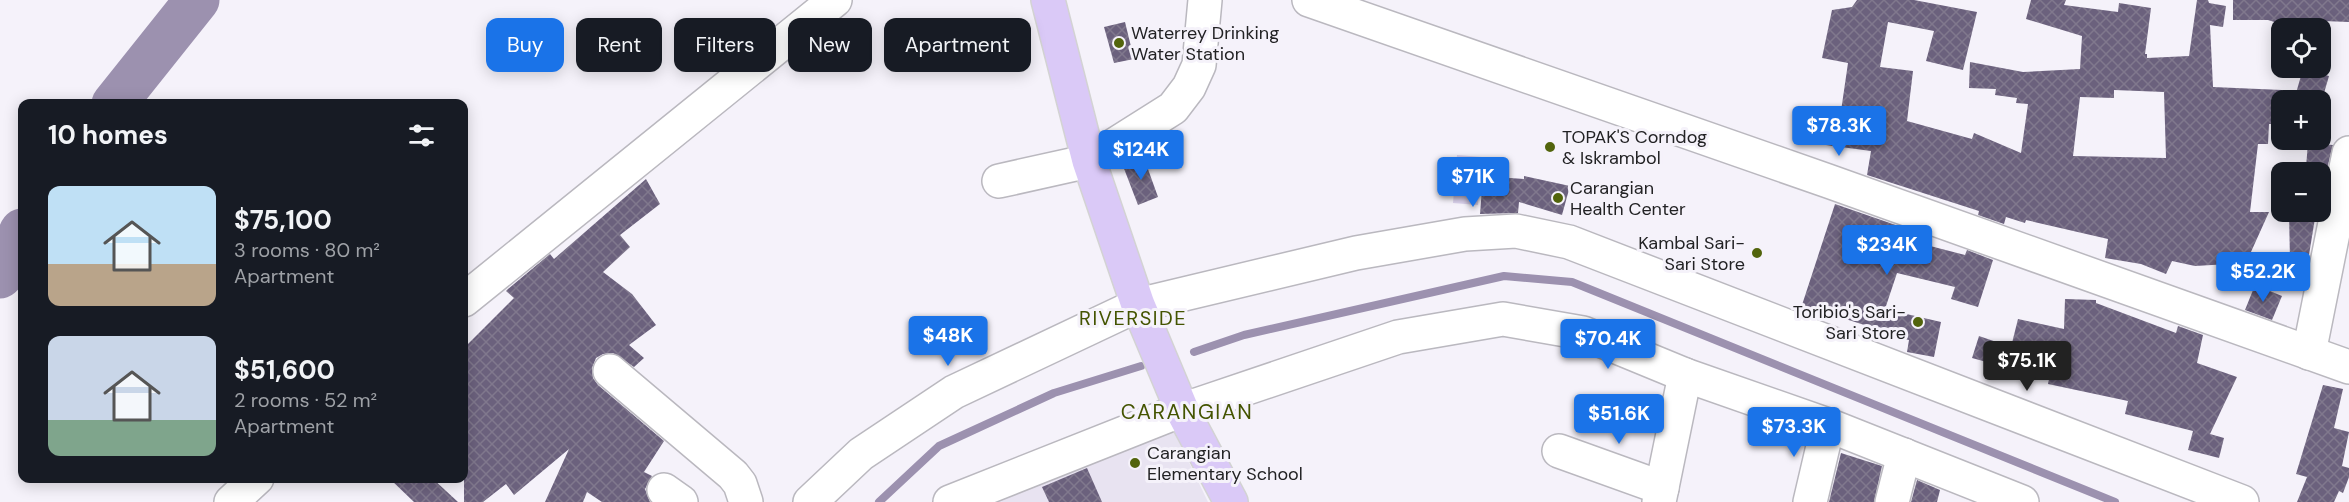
<!DOCTYPE html>
<html lang="en">
<head>
<meta charset="utf-8">
<style>
  body { margin:0; font-family:"DM Sans",sans-serif; background:#242831; color:#f1f3f6; height:100vh; display:flex; flex-direction:column; font-size:22px; white-space:nowrap }
  * { box-sizing:border-box; margin:0 }
  p { font-size:20px; color:#9ea1a6 }
  .icon { flex:none; width:33px; height:33px; fill:none; stroke:currentColor; stroke-width:2; stroke-linecap:round; stroke-linejoin:round }
  .map { position:relative; flex:1; overflow:hidden }
  .drawer { position:absolute; left:18px; top:99px; width:450px; height:384px; display:flex; flex-direction:column; background:#171b24; border-radius:12px; box-shadow:0 3px 15px #0003 }
  .drawer>* { flex:none }
  .guide { position:absolute; left:486px; top:18px; width:570px; height:54px; display:flex; gap:12px }
  .fabs { position:absolute; left:2271px; top:18px; display:grid; gap:12px }
  .fabs a { display:grid; place-items:center; width:60px; height:60px; border-radius:12px; background:#171b24; box-shadow:0 3px 15px #0003; font-size:30px }
  .price { position:absolute; translate:-50% -51px; padding:0 14px; border-radius:6px; background:#1a73e8; color:#fff; font-size:20px; line-height:39px; filter:drop-shadow(0 2px 3px #0008) }
  .price::after { content:''; position:absolute; left:50%; top:36px; width:18px; height:14px; margin-left:-9px; background:inherit; clip-path:polygon(0 0,100% 0,50% 100%) }
  .price.selected { background:#222; color:#fff }
  ul { padding:0; list-style:none }
  li { display:flex; align-items:center; gap:18px; height:150px; padding:0 30px }
  li span { display:grid; place-items:center; flex:none; width:168px; height:120px; border-radius:12px; color:#555 }
  li>.icon { margin-inline-start:auto }
  span .icon { width:72px; height:72px; fill:#fffc; stroke-width:1 }
  li b { font-size:26px }
  h2 { display:flex; justify-content:space-between; align-items:center; height:72px; padding:0 30px; font-size:26px }
  .chip { padding:0 21px; border-radius:12px; background:#171b24; box-shadow:0 3px 15px #0003; font-size:21px; line-height:54px }
  .chip.selected { background:#1a73e8; color:#fff }
  .map>svg:first-child { display:block }
  .built { fill:#e8e3f1 }
  .green { fill:#dad1ec }
  .lines { fill:none; stroke-linecap:round; stroke-linejoin:round }
  .stream { stroke:#9c91af; stroke-width:8 }
  .river { stroke:#9c91af; stroke-width:45 }
  .building { fill:url(#building-cross-hatch); fill-rule:evenodd }
  .minor-casing { stroke:#bab8bf; stroke-width:36 }
  .highway-casing { stroke:#d3d3d3; stroke-width:36 }
  .minor { stroke:#fff; stroke-width:33 }
  .highway { stroke:#dac9f7; stroke-width:33 }
  .poi-dot { fill:#52640c; stroke:#f5f2fa; stroke-width:2 }
  .labels { text-anchor:middle; stroke-width:6; stroke-linejoin:round; paint-order:stroke }
  .poi-label { font-size:18px; fill:#222224; stroke:#f5f2fa; text-anchor:start }
  .neighbourhood-label { font-size:20px; letter-spacing:1.5px; fill:#445401; stroke:#f5f2fa }
  .quarter-label { font-size:21px; letter-spacing:1.5px; fill:#445401; stroke:#f5f2fa }
</style>
</head>
<body>
<div class="map">
<svg width="2349" height="502" viewBox="0 0 2349 502">
  <defs>
    <pattern id="building-cross-hatch" width="8" height="8" patternUnits="userSpaceOnUse" patternTransform="scale(1.5)"><rect width="8" height="8" fill="#6b617d"/><path d="M0 0l8 8M0 8l8-8" fill="none" stroke="#80788d"/></pattern>
  </defs>
  <rect width="100%" height="100%" fill="#f5f2fa"/>
  <path class="built" d="M1171,425L1208,502H989Z"/>
  <path class="green" d="M1457,155L1482,157L1478,205L1453,203Z"/>
  <g class="lines">
    <g class="stream">
      <path d="M1194,352L1244,335L1504,276L1572,282L2115,502"/>
      <path d="M879,502L939,446L1054,393L1141,366"/>
    </g>
    <g class="river">
      <path d="M114,104L197,0"/>
      <path d="M0,276L22,231"/>
    </g>
  </g>
  <g class="building">
    <path d="M1857,0H1914L1977,12L1963,70L1926,61L1934,31L1888,22L1880,67L1913,71L1907,121L1972,139L1974,133L2021,153L2028,104L2016,103L2017,98L1995,95L1996,89L1969,88L1970,62L2023,72L2080,69L2082,36L2026,19L2031,0H2066L2064,5L2118,12L2119,3L2151,8L2145,54H2147V58L2189,56L2197,0H2208L2209,3L2226,6L2223,27L2210,25L2213,87L2282,90V124H2269L2268,144H2258L2250,212H2269L2246,263L2195,266L2172,261L2166,274L2141,264L2105,258L2108,239L2026,220L2025,223L2006,217L2004,224L1978,215L1979,211L1867,175L1871,151L1811,143L1812,116L1840,118L1848,63L1822,58L1832,10L1852,7ZM2114,90L2164,92L2166,158L2073,156L2080,97L2114,98Z"/>
    <path d="M2233,0H2349V22L2297,20L2294,28L2268,20H2233Z"/>
    <path d="M1125,22L1134,59L1114,63L1104,27Z"/>
    <path d="M2303,69L2329,76L2322,100H2294Z"/>
    <path d="M2308,143L2333,145L2327,169L2306,167Z"/>
    <path d="M1144,158L1158,197L1138,205L1123,166Z"/>
    <path d="M1483,176L1524,179V176L1570,186L1562,215L1519,202L1518,213L1480,214Z"/>
    <path d="M646,179L660,204L620,235L630,247L603,272L632,294L656,325L629,345L644,358L634,367L613,353L603,354L596,358L592,368L593,378L598,385L664,441L644,472L652,476L645,489L650,502H602L587,492L583,502H545L569,449L514,495L506,484L483,502H464V348L514,298L506,291L508,289L550,254L554,259Z"/>
    <path d="M1835,204L1910,230L1907,240L1965,255L1967,250L1993,260L1978,307L1951,299L1955,287L1897,273L1885,309L1941,322L1934,357L1907,352L1909,340L1883,334V331L1802,305Z"/>
    <path d="M2289,212H2316L2308,261H2290Z"/>
    <path d="M2255,285L2282,296L2272,320L2245,310Z"/>
    <path d="M2065,299L2096,300V303L2176,333L2178,326L2203,335L2197,363L2237,377L2210,434L2224,438L2219,458L2188,450L2193,431L2125,414L2128,401L2048,384L2049,379L1972,358L1979,336L2011,347L2018,319L2064,329Z"/>
    <path d="M2323,385L2343,389L2334,428L2349,432L2342,466L2349,468V477L2343,493L2339,491L2334,502H2297L2307,477L2296,474Z"/>
    <path d="M1841,453L1882,466L1874,502H1829Z"/>
    <path d="M1087,468L1102,502H1049L1042,487Z"/>
    <path d="M389,478H432L458,502H414Z"/>
    <path d="M1917,480L1940,490L1937,502H1911Z"/>
  </g>
  <g class="lines">
    <defs>
      <g id="minor">
        <path d="M1309,0L1828,181L2349,367"/>
        <path d="M999,181L1089,161L1173,108L1189,87L1199,65L1205,0"/>
        <path d="M464,300L835,0"/>
        <path d="M2309,353L2349,153"/>
        <path d="M610,371L733,475L740,484L746,502"/>
        <path d="M1559,451L1662,488"/>
        <path d="M664,490L681,502"/>
        <path d="M231,502L257,478"/>
        <path d="M810,502L861,454L954,392L1138,305L1356,253L1465,234L1516,231L1569,242L2242,502"/>
        <path d="M950,502L1182,410L1398,337L1503,319L1583,333L1685,375L1828,425L2022,502"/>
        <path d="M1659,502L1685,375"/>
        <path d="M1810,502L1828,425"/>
        <path d="M1892,502L1904,455"/>
      </g>
      <path id="highway" d="M1048,0L1089,161L1138,305L1182,410L1231,502"/>
    </defs>
    <use href="#minor" class="minor-casing"/>
    <use href="#highway" class="highway-casing"/>
    <use href="#minor" class="minor"/>
    <use href="#highway" class="highway"/>
  </g>
  <g class="poi-dot">
    <circle cx="1119" cy="43" r="6"/>
    <circle cx="1550" cy="147" r="6"/>
    <circle cx="1558" cy="198" r="6"/>
    <circle cx="1757" cy="253" r="6"/>
    <circle cx="1918" cy="322" r="6"/>
    <circle cx="1135" cy="463" r="6"/>
  </g>
  <g class="labels">
    <g class="poi-label">
      <text x="1131" y="39">Waterrey Drinking<tspan x="1131" dy="21">Water Station</tspan></text>
      <text x="1562" y="143">TOPAK'S Corndog<tspan x="1562" dy="21">&amp; Iskrambol</tspan></text>
      <text x="1570" y="194">Carangian<tspan x="1570" dy="21">Health Center</tspan></text>
      <text x="1745" y="249" text-anchor="end">Kambal Sari-<tspan x="1745" dy="21">Sari Store</tspan></text>
      <text x="1906" y="318" text-anchor="end">Toribio's Sari-<tspan x="1906" dy="21">Sari Store</tspan></text>
      <text x="1147" y="459">Carangian<tspan x="1147" dy="21">Elementary School</tspan></text>
    </g>
    <g class="neighbourhood-label">
      <text x="1133" y="325">RIVERSIDE</text>
    </g>
    <g class="quarter-label">
      <text x="1187" y="419">CARANGIAN</text>
    </g>
  </g>
</svg>
<div class="fabs">
<a><svg class="icon" aria-label="locate" viewBox="0 0 24 24"><circle cx="12" cy="12" r="6"/><path d="M12 2v4M12 18v4M2 12h4M18 12h4"/></svg></a>
<a>+</a>
<a>−</a>
</div>
<b class="price" style="left:1839px;top:157px">$78.3K</b>
<b class="price" style="left:1141px;top:181px">$124K</b>
<b class="price" style="left:1473px;top:208px">$71K</b>
<b class="price" style="left:1887px;top:276px">$234K</b>
<b class="price" style="left:2263px;top:303px">$52.2K</b>
<b class="price" style="left:948px;top:367px">$48K</b>
<b class="price" style="left:1608px;top:370px">$70.4K</b>
<b class="price selected" style="left:2027px;top:392px">$75.1K</b>
<b class="price" style="left:1619px;top:445px">$51.6K</b>
<b class="price" style="left:1794px;top:458px">$73.3K</b>
<div class="guide">
<a class="chip selected">Buy</a>
<a class="chip">Rent</a>
<a class="chip">Filters</a>
<a class="chip">New</a>
<a class="chip">Apartment</a>
</div>
<section class="drawer">
<h2>10 homes<svg class="icon" aria-label="filters" viewBox="0 0 24 24"><path d="M4 7h16M4 17h16"/><circle cx="9" cy="7" r="2"/><circle cx="15" cy="17" r="2"/></svg></h2>
<ul>
<li><span style="background:linear-gradient(#bfe0f5 65%,#b9a48a 0)"><svg class="icon" aria-label="home" viewBox="0 0 24 24"><path d="M3 11l9-7 9 7M6 9v11h12V9"/></svg></span><div><b>$75,100</b><p>3 rooms · 80 m²</p><p>Apartment</p></div></li>
<li><span style="background:linear-gradient(#c9d6e8 70%,#7fa58c 0)"><svg class="icon" aria-label="home" viewBox="0 0 24 24"><path d="M3 11l9-7 9 7M6 9v11h12V9"/></svg></span><div><b>$51,600</b><p>2 rooms · 52 m²</p><p>Apartment</p></div></li>
</ul>
</section>
</div>
</body>
</html>
